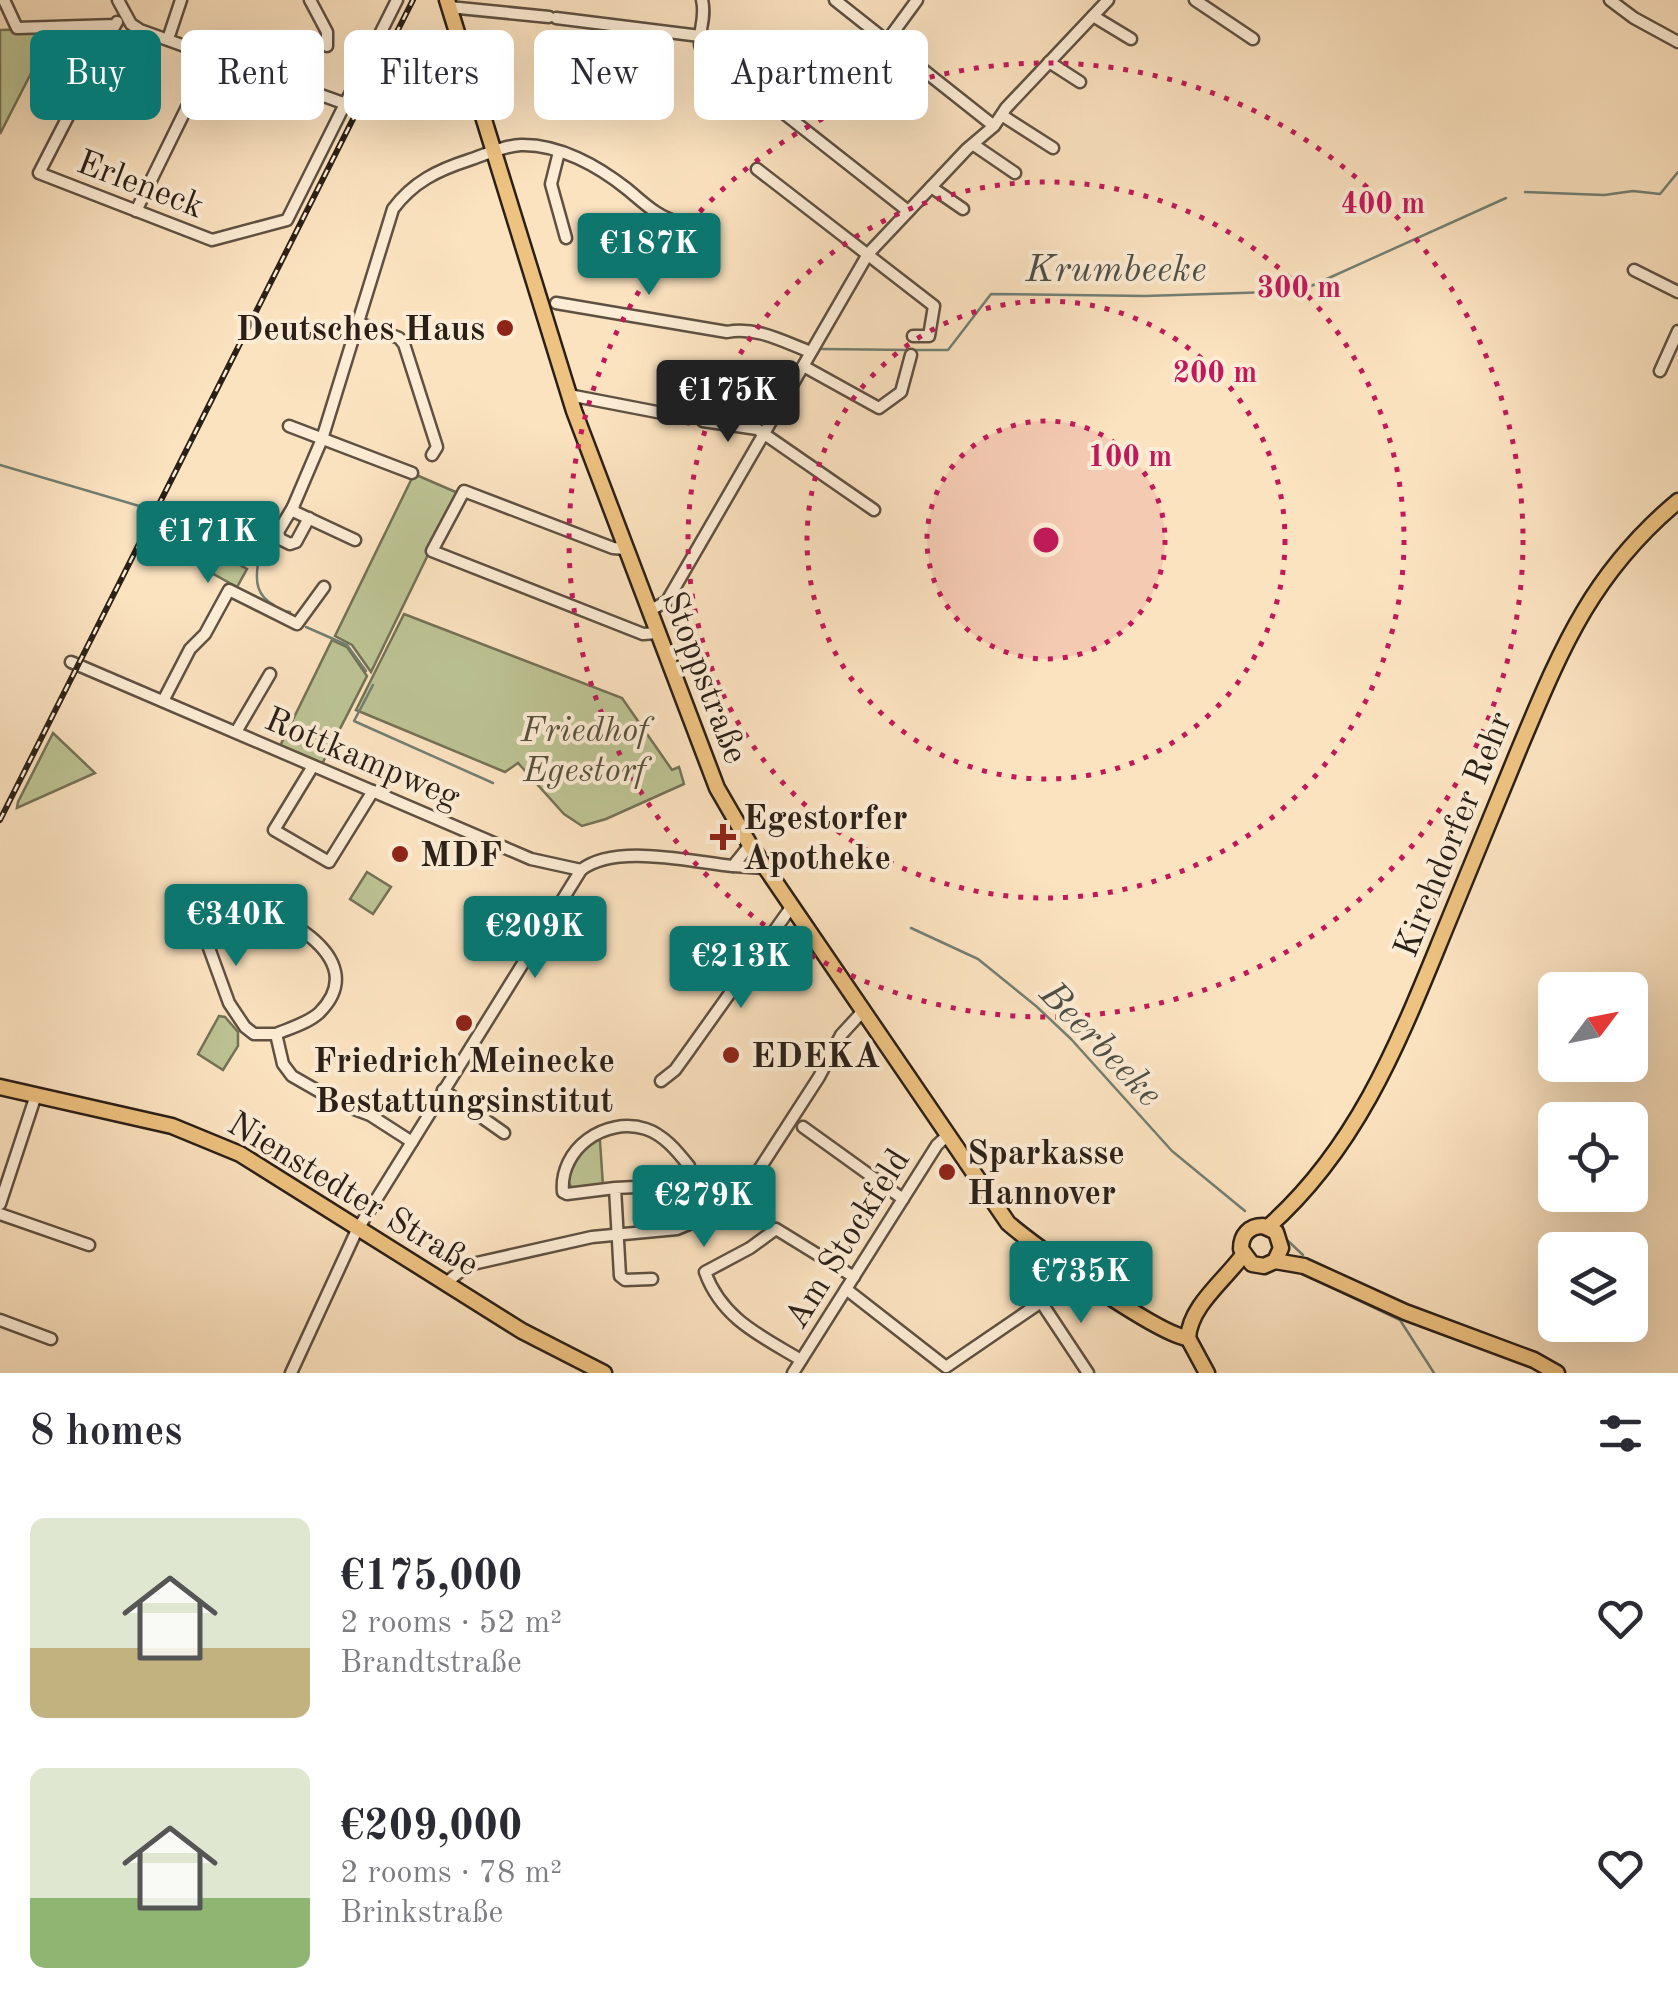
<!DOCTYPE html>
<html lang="en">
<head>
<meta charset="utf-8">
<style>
  body { margin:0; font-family:"Old Standard TT",serif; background:#f2f2f3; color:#2b2b33; height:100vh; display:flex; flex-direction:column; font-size:38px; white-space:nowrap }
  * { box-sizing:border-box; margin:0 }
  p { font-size:32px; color:#7c7c81 }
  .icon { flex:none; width:55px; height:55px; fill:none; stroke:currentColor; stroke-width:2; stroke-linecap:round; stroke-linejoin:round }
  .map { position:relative; height:1373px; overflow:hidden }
  .side { display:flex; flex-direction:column; background:#fff; flex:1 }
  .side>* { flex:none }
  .hud { position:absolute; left:30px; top:30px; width:1000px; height:90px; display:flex; gap:20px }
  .needle { width:65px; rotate:58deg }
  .controls { position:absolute; left:1538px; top:972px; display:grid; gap:20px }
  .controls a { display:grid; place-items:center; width:110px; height:110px; border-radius:15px; background:#fff; box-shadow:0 10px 40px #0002; font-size:50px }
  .price { position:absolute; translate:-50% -85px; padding:0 22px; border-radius:10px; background:#0f766e; color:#fff; font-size:32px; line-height:65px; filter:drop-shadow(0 2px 5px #0008) }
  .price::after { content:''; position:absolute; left:50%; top:60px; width:30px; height:22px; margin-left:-15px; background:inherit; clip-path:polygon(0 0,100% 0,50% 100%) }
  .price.selected { background:#222; color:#fff }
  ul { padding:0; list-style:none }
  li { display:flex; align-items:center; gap:30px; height:250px; padding:0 30px }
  li span { display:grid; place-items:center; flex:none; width:280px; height:200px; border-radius:15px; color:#555 }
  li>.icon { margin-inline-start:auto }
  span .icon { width:120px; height:120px; fill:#fffc; stroke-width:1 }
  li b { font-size:42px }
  h2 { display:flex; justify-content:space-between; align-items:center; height:120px; padding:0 30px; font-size:42px }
  .pill { padding:0 35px; border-radius:15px; background:#fff; box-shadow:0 10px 40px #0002; font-size:35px; line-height:90px }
  .pill.selected { background:#0f766e; color:#fff }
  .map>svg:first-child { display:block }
  .green { fill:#bdc494; stroke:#747256; stroke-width:2.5 }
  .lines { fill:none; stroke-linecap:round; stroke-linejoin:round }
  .stream { stroke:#717f74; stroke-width:2.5 }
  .minor-casing { stroke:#5f5142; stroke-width:15 }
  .major-casing { stroke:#2b2018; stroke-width:19 }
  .minor { stroke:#fdedd6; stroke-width:10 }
  .major { stroke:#eec280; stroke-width:14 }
  .rail-casing { stroke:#2b2018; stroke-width:6 }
  .rail { stroke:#fdedd6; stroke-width:2.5; stroke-dasharray:8; stroke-linecap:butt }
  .ring { fill:none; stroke:#c2185b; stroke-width:5; stroke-dasharray:5 10 }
  .poi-dot { fill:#8f2418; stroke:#fdedd6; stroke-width:4 }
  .labels { text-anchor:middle; stroke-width:8; stroke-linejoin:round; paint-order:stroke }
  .street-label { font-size:35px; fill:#2b2018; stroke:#fdedd6 }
  .poi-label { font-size:35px; font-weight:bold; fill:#2b2018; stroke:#fdedd6; text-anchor:start }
  .park-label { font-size:35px; font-style:italic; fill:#57513d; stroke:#fdedd6 }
  .water-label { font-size:38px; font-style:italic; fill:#4e4f46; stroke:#fdedd6 }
  .centre { fill:#c2185b; stroke:#fdedd6; stroke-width:5 }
  .ring-label { font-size:30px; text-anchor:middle; font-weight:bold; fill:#c2185b; stroke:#fdedd6; stroke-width:8; stroke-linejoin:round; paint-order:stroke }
</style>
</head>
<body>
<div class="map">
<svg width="1678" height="1373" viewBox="0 0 1678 1373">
  <rect width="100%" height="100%" fill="#fce3c0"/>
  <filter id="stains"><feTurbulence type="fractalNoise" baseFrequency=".002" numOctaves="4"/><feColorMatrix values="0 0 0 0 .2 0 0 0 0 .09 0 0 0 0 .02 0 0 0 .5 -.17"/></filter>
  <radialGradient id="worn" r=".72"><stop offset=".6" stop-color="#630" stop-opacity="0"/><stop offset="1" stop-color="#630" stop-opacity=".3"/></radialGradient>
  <g class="green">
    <path d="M42,29L48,40L0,134V30Z"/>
    <path d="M414,474L458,493L371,672L352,645L335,636Z"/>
    <path d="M209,548L247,569L237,587L199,566Z"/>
    <path d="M404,614L622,698L672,770L679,767L684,784L606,819L582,826L564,814L518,763L505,772L356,710Z"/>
    <path d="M332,640L347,647L367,676L321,766L280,746Z"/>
    <path d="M53,733L95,773L17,808L18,802Z"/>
    <path d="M367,872L391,887L373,914L350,899Z"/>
    <path d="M219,1016L225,1017L238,1032V1046L223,1070L198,1054Z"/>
    <path d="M597,1139L600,1141L603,1186L573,1190L568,1182C572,1164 582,1150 597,1139Z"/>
  </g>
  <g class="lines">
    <g class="stream">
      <path d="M1525,192L1604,195L1633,191L1660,194L1678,172"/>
      <path d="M822,349L909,350"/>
      <path d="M914,350H948L991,294L1145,296L1300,291L1506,198"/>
      <path d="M0,465L146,508"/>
      <path d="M161,512L258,564C255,582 257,596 274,605"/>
      <path d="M282,611L290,612"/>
      <path d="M306,627L347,645L366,671"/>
      <path d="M373,685L354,721L493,783"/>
      <path d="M911,928L978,959L1036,1006L1071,1039L1172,1151L1245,1211"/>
      <path d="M1287,1240L1303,1255"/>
      <path d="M1312,1278L1400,1320L1434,1373"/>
    </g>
    <defs>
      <g id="minor">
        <path d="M4,0L17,28L115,25L117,22"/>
        <path d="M118,0L131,24L140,30L346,104"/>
        <path d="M310,0L327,32V46"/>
        <path d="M702,0C707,20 696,35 701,48L908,211"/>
        <path d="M835,0L994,126"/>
        <path d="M1195,0L1253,39"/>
        <path d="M1610,0L1634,18L1678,42"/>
        <path d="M449,7L549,17"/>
        <path d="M1093,16L1131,39"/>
        <path d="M556,18L700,36"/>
        <path d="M115,25L39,173L212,240L287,220L397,0"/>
        <path d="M168,39L181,0"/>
        <path d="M887,41L917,0"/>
        <path d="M1049,62L1080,82"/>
        <path d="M1003,116L1053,148"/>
        <path d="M974,145L1015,173"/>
        <path d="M559,152L551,184L566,238"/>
        <path d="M757,169L934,306L929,336H913"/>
        <path d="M931,187L963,209"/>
        <path d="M136,211L212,56"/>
        <path d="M605,259L600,241L664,219"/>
        <path d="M1634,270L1678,292"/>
        <path d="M556,303L727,332C756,326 784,342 811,352"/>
        <path d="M359,323L399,338L404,344L437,447L432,455"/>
        <path d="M805,367L879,408L901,392L911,355"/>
        <path d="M1660,371L1678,331"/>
        <path d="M569,395L688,418"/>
        <path d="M703,421L757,429L874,510"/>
        <path d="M289,426L412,473"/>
        <path d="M293,507L278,532L280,539L290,544L296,542L309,518"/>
        <path d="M355,540L295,512L293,507L322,439L393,209C413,182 438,170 469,160C487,154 503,146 521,145C559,144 598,166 627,189C643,202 657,217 678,222"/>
        <path d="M626,549L613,548L464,491L432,551L643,634L657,633"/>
        <path d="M649,611L667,601L868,254L967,149L994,126L1006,108L1108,0"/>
        <path d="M71,662L531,859L581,870"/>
        <path d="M163,701L190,649L205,634L229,590L297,624L324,587"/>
        <path d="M236,732L270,674"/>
        <path d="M313,766L274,830L329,862L373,791"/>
        <path d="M733,866L766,868"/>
        <path d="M276,1034C290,1028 308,1023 319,1013C377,956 270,906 226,898L217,904L209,948L229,1003L245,1027L254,1034H276L283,1064L292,1076L341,1104L370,1115L412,1142"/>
        <path d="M661,1081L675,1070L688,1052L792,906"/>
        <path d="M443,1090L504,1133"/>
        <path d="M803,1127L903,1199"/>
        <path d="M615,1188L657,1186L685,1176L689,1166C677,1151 664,1135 646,1129C605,1116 559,1149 563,1192L567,1194L615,1188L620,1276L625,1280L652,1279"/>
        <path d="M0,1204L36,1095"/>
        <path d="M0,1214L89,1245"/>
        <path d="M446,1283L468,1265L592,1237L677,1229L713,1214L731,1202L753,1179L819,1077L841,1035L863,1011"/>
        <path d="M846,1289L946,1367L1041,1302L1067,1266"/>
        <path d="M1041,1302L1088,1373"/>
        <path d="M0,1320L51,1339"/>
        <path d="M801,1360C761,1336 722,1319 705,1272L750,1248L776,1229L854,1277"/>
        <path d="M291,1373L356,1232L581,870C615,843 691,862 733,866L750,845"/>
        <path d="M793,1373L937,1145L948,1135"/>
      </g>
      <g id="major">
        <path d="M447,0L574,411L717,788L750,845L1008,1223C1034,1246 1158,1335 1188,1338"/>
        <path d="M0,1087L172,1126L240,1154L522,1331L604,1373"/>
        <path d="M1268,1227C1355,1150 1396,1049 1439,944C1466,878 1493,813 1520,747C1562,647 1592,573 1678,501"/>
        <path d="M1275,1261L1281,1248L1276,1232L1263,1226C1249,1226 1241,1235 1241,1249L1252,1264L1264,1266L1275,1261L1304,1266L1405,1312L1534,1360L1557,1373"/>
        <path d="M1188,1338C1190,1306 1224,1281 1243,1255"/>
        <path d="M1188,1338L1207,1373"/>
      </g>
    </defs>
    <use href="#minor" class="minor-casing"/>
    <use href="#major" class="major-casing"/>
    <use href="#minor" class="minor"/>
    <use href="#major" class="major"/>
    <defs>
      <path id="rail" d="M0,820L413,0"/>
    </defs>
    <use href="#rail" class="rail-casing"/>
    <use href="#rail" class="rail"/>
  </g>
  <circle cx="1046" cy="540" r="119" fill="#c2185b" fill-opacity=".12"/>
  <g class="ring">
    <circle cx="1046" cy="540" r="119"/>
    <circle cx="1046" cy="540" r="239"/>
    <circle cx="1046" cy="540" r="358"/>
    <circle cx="1046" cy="540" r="477"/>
  </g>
  <g class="poi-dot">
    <circle cx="505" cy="328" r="10"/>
    <path d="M718 822h10v10h10v10h-10v10h-10v-10h-10v-10h10z"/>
    <circle cx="400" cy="854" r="10"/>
    <circle cx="464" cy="1023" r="10"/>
    <circle cx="731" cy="1055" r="10"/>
    <circle cx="947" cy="1172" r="10"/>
  </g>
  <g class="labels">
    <g class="street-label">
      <text transform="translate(141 183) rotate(21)" y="12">Erleneck</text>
      <text transform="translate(706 677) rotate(69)" y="12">Stoppstraße</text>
      <text transform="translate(363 757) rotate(23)" y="12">Rottkampweg</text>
      <text transform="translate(1452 834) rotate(-68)" y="12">Kirchdorfer Rehr</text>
      <text transform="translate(354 1193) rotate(31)" y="12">Nienstedter Straße</text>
      <text transform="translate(846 1238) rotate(-58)" y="12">Am Stockfeld</text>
    </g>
    <g class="poi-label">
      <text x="485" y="340" text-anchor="end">Deutsches Haus</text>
      <text x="743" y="829">Egestorfer<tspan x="743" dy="40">Apotheke</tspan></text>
      <text x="420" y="866">MDF</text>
      <text x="751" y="1067">EDEKA</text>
      <text x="464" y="1072" text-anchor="middle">Friedrich Meinecke<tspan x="464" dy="40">Bestattungsinstitut</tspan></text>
      <text x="967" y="1164">Sparkasse<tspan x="967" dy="40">Hannover</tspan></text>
    </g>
    <g class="park-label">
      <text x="585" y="741">Friedhof<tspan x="585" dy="40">Egestorf</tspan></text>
    </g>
    <g class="water-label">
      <text x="1116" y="281">Krumbeeke</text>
      <text transform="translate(1102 1043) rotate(46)" y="13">Beerbeeke</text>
    </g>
  </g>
  <circle cx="1046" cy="540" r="15" class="centre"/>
  <g class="ring-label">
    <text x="1383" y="213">400 m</text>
    <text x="1299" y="297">300 m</text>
    <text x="1215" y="382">200 m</text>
    <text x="1130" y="466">100 m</text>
  </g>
  <rect width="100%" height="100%" filter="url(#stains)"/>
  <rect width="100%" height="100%" fill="url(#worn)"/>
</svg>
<div class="controls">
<a><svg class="needle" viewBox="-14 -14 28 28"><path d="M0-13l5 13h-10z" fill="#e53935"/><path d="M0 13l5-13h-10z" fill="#7c7c81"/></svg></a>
<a><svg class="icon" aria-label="locate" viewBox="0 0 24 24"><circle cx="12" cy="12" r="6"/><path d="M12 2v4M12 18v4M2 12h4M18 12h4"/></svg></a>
<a><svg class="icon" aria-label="layers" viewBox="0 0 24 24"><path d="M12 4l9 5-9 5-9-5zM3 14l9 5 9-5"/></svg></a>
</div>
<b class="price" style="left:649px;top:298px">€187K</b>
<b class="price selected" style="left:728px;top:445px">€175K</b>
<b class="price" style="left:208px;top:586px">€171K</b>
<b class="price" style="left:236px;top:969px">€340K</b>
<b class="price" style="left:535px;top:981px">€209K</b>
<b class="price" style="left:741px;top:1011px">€213K</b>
<b class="price" style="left:704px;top:1250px">€279K</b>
<b class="price" style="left:1081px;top:1326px">€735K</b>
<div class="hud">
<a class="pill selected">Buy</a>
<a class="pill">Rent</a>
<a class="pill">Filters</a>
<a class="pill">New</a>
<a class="pill">Apartment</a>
</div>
</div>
<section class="side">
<h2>8 homes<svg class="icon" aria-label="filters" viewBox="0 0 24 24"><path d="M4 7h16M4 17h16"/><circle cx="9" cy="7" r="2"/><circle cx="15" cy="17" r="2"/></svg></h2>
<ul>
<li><span style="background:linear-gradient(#dfe7d0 65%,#c2b280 0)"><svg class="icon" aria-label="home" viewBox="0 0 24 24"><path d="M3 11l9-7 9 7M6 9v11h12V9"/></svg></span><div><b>€175,000</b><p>2 rooms · 52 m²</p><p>Brandtstraße</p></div><svg class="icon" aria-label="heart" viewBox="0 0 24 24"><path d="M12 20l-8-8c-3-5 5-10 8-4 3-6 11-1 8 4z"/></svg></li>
<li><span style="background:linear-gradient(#dfe7d0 65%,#8fb573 0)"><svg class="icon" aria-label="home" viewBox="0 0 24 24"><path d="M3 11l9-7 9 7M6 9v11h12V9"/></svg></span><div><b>€209,000</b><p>2 rooms · 78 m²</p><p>Brinkstraße</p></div><svg class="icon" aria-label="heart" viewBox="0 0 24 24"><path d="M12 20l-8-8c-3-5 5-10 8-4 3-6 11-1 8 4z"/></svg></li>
</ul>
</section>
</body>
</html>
